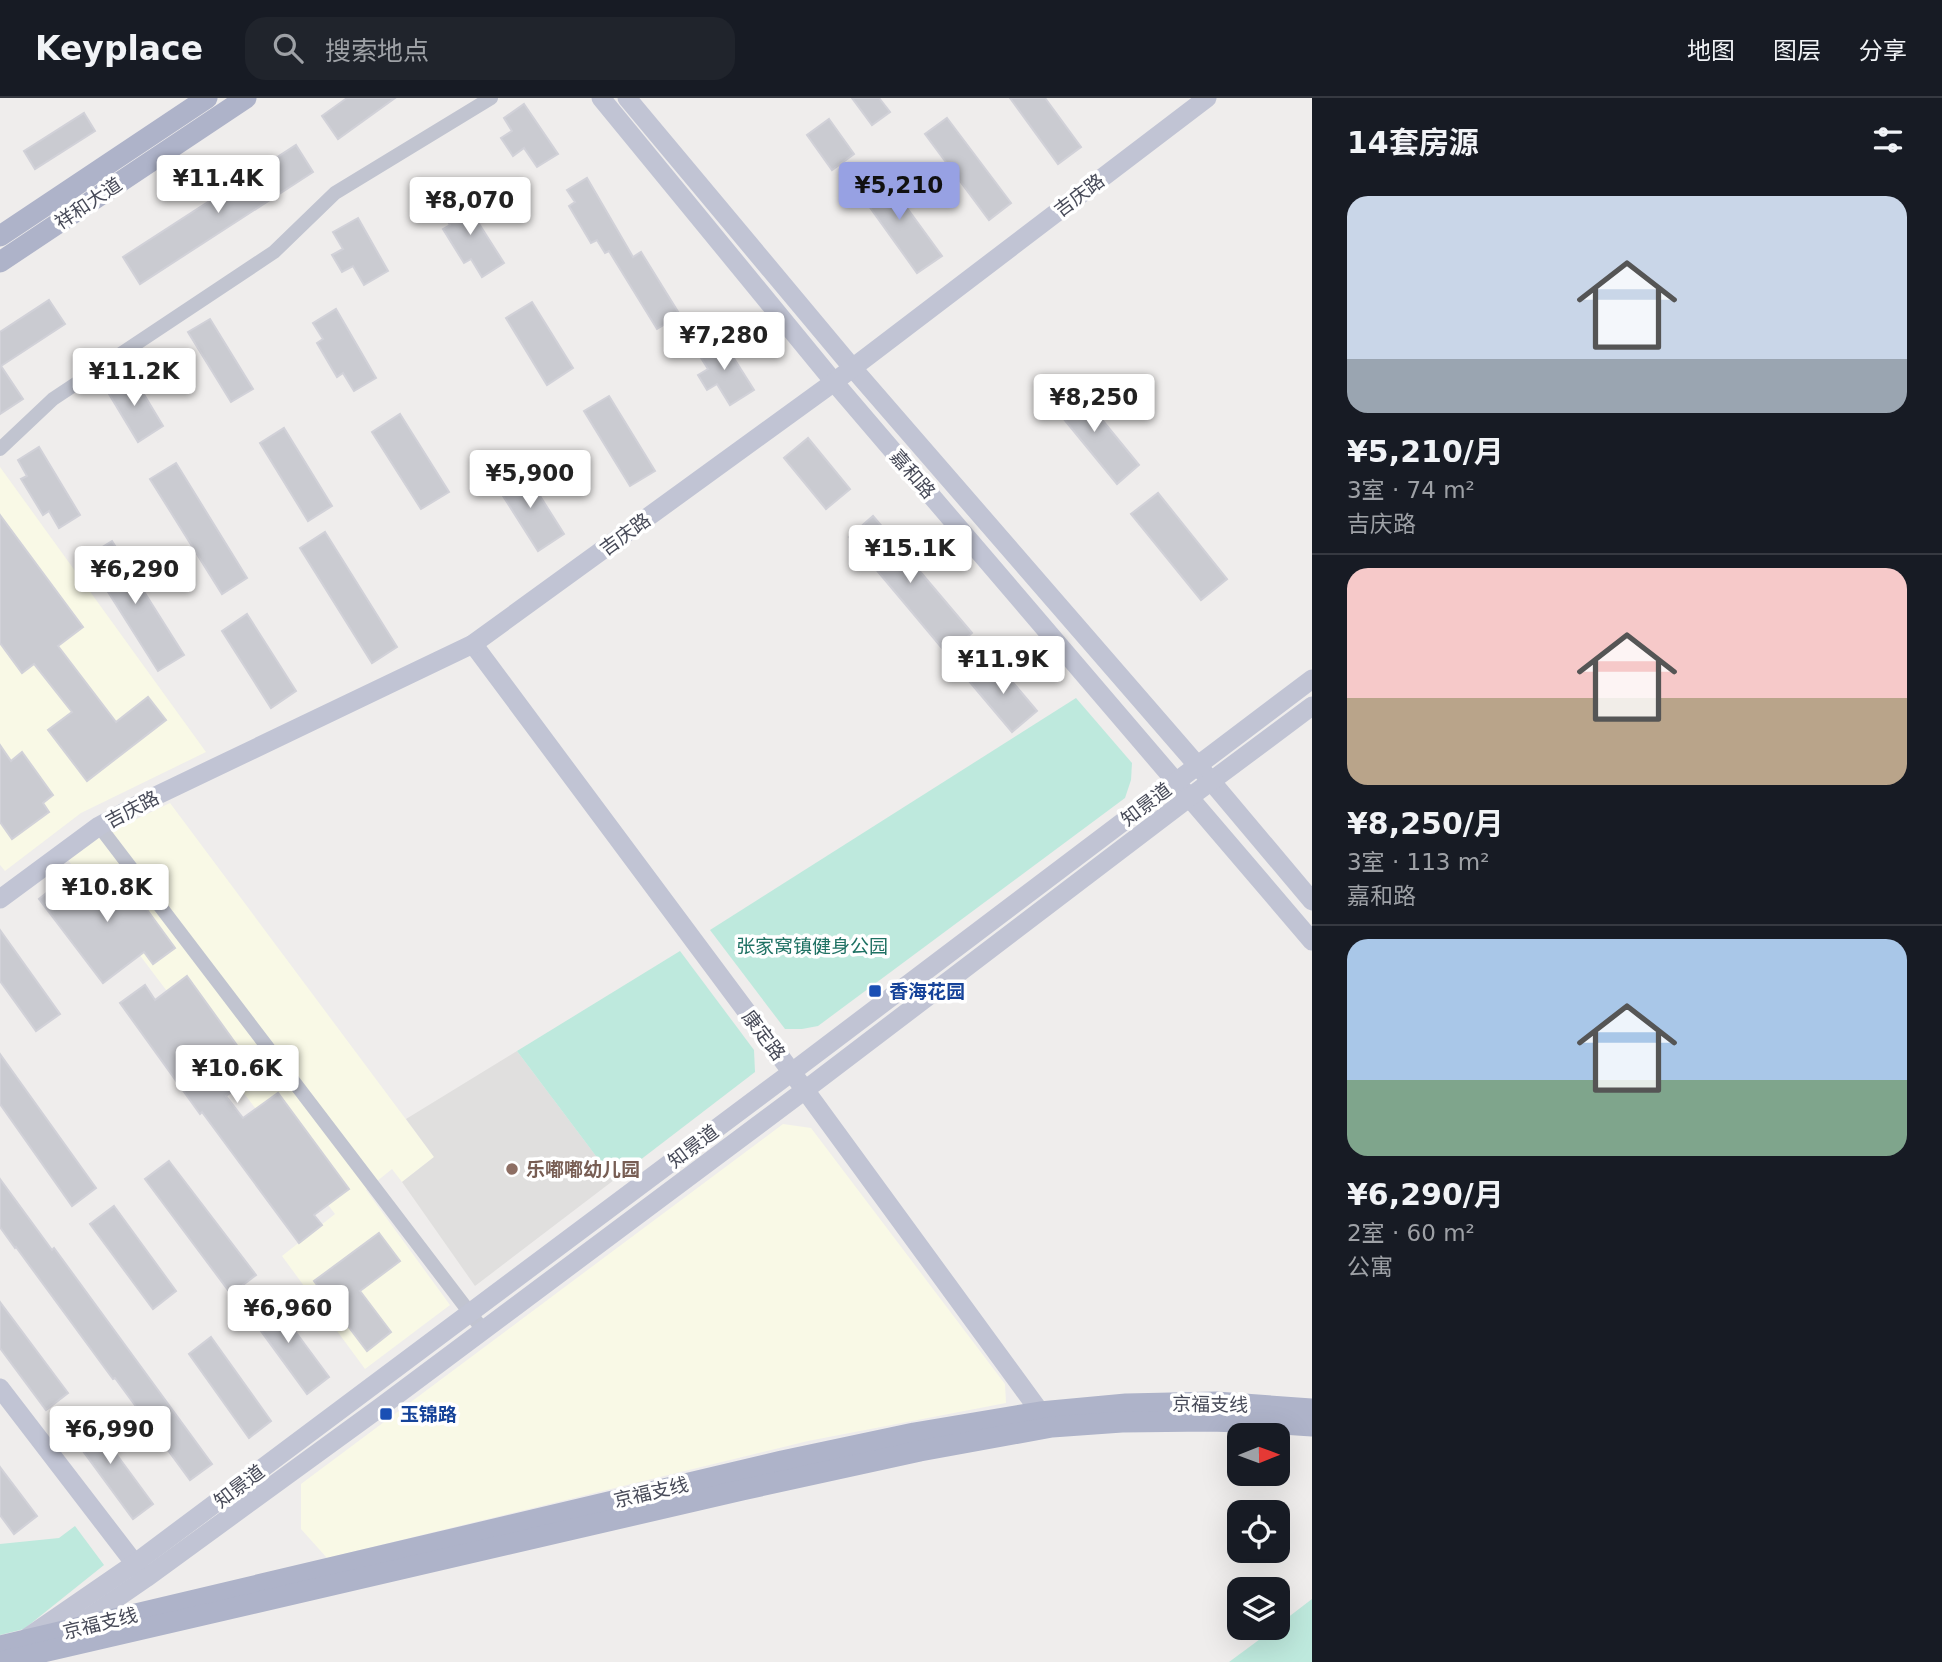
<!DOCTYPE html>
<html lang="zh">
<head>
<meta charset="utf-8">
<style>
  body { margin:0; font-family:"DejaVu Sans","Noto Sans SC",sans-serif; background:#20242c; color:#f1f3f6; height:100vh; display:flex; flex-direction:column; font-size:26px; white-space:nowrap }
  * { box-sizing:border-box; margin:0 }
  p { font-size:23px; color:#9ea1a6 }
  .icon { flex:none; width:38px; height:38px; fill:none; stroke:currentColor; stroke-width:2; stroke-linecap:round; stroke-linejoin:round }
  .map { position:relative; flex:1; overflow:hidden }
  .side { display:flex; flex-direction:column; background:#171b24; width:630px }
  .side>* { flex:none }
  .needle { width:46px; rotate:89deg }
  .controls { position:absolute; left:1227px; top:1325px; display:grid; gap:14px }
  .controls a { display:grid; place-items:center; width:63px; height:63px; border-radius:14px; background:#171b24; box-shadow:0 7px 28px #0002; font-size:35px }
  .price { position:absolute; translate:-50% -60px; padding:0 16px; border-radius:7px; background:#fff; color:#222; font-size:23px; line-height:46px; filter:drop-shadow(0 2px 4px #0008) }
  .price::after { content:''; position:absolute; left:50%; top:42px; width:21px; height:16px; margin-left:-10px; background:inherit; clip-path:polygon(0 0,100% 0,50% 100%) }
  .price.current { background:#97a1e3; color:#111 }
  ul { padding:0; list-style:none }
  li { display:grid; align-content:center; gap:14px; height:371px; padding:0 35px }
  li+li { border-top:2px solid #363941 }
  li span { display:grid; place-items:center; height:217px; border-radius:21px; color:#555 }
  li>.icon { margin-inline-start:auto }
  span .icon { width:126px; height:126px; fill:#fffc; stroke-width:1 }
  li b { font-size:30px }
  h2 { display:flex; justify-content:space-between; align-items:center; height:84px; padding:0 35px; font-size:30px }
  header { display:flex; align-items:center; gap:42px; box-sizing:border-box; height:98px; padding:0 35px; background:#171b24; border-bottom:2px solid #363941 }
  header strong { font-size:33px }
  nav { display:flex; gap:38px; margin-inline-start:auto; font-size:24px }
  .search { width:490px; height:63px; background:#20242c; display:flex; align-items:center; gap:18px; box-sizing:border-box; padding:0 24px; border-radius:21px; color:#9ea1a6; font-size:26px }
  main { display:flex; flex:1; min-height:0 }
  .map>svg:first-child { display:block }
  .commercial { fill:#f9f9e6 }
  .education { fill:#e0dfde }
  .green { fill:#bee9dd }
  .building { fill:#cacbd1; stroke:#d1d1d8; stroke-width:2 }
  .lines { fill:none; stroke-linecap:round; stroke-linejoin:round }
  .street { stroke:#c1c4d0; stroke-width:14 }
  .secondary { stroke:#c1c4d4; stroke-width:19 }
  .primary { stroke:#aeb3c9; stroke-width:21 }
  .transit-dot { fill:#1a4fb4; stroke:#fff; stroke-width:2.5 }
  .education-dot { fill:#8d6e63; stroke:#fff; stroke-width:2.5 }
  .labels { text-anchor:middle; stroke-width:7; stroke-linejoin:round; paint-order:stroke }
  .street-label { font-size:19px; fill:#474a58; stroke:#fff }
  .park-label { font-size:19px; fill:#1f7163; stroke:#fff }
  .transit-label { font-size:19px; font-weight:bold; fill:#164399; stroke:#fff; text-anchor:start }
  .education-label { font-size:19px; font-weight:bold; fill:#785e54; stroke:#fff; text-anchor:start }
</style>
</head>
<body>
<header>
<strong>Keyplace</strong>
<div class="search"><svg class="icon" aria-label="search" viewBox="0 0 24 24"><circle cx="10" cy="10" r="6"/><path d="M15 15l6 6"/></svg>搜索地点</div>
<nav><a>地图</a><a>图层</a><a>分享</a></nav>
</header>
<main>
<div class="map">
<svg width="1312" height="1564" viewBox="0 0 1312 1564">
  <rect width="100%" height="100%" fill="#efedec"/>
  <g class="commercial">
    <path d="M0,369L206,654L81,715L5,773L0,767Z"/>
    <path d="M170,705L434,1059L402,1084L392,1071L366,1092L450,1207L365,1271L282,1158L335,1116L68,762L99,739Z"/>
    <path d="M783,1026L811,1030L1005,1286L1006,1305L808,1343L327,1460L301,1431V1386Z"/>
  </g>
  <path class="education" d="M517,953L614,1082L475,1188L402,1084L434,1059L406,1021Z"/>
  <g class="green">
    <path d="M1076,600L1132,665L1131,682L1125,700L818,928L802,931H785L710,832Z"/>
    <path d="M680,853L754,952L755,974L614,1082L517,953Z"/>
    <path d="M75,1428L104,1467L24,1531L0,1537V1446L59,1440Z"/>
    <path d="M1312,1501V1564H1229L1275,1530H1278V1527Z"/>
  </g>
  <g class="building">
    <path d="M347,0H395L338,41L322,18Z"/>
    <path d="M852,0H879L890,14L872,27Z"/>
    <path d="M1010,0H1045L1081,49L1058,66Z"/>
    <path d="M524,6L558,56L537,69L524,50L513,58L501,40L512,33L504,20Z"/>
    <path d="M84,15L95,33L35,71L24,53Z"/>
    <path d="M947,20L1011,105L989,122L925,36Z"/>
    <path d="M829,21L854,56L832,72L807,37Z"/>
    <path d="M296,47L313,74L140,186L123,159Z"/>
    <path d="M880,73L942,158L917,175L856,90Z"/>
    <path d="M587,80L633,159L641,154L680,217L657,231L609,153L605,155L597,142L591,145L569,108L575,104L567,92Z"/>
    <path d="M460,96L504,165L482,179L471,161L464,165L443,131L450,127L439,110Z"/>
    <path d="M358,120L388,173L364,187L353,168L342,174L332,157L343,151L333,134Z"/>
    <path d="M49,202L65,226L1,268L23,301L0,316V234Z"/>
    <path d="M532,204L573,270L547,287L506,220Z"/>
    <path d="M336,211L376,280L354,293L343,275L337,279L317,245L323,241L313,225Z"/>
    <path d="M210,221L253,291L231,304L188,234Z"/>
    <path d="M721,240L754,292L730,307L717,286L707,292L698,277L708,271L698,255Z"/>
    <path d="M131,275L163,328L138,344L106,291Z"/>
    <path d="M1072,285L1139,367L1117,386L1050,304Z"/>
    <path d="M609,298L655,373L630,388L584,313Z"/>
    <path d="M400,316L449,394L421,411L372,334Z"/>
    <path d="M284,330L332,408L308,423L260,345Z"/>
    <path d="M808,340L850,391L826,411L784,360Z"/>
    <path d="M39,349L80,417L59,430L49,413L43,417L21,381L27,378L18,362Z"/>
    <path d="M176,365L247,480L222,496L150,381Z"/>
    <path d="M523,371L564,436L538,453L496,387Z"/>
    <path d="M1158,395L1227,481L1201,502L1131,416Z"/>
    <path d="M0,417L83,529L58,548L116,624L148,599L166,622L87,683L48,632L72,614L34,566L22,575L0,545Z"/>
    <path d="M873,418L972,535L947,556L849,439Z"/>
    <path d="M325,434L397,549L372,565L300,450Z"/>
    <path d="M112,443L184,557L158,573L86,459Z"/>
    <path d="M247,516L296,593L271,610L222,533Z"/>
    <path d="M994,562L1037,613L1012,634L969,583Z"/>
    <path d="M0,647L11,663L22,654L53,697L43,705L49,714L12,741L0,724Z"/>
    <path d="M115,768L175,850L153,866L144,854L103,885L39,801L64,781L76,796Z"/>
    <path d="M0,832L60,916L36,933L0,883Z"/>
    <path d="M187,878L257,975L226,998L243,1020L278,995L349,1091L314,1117L322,1127L299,1145L202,1014L200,1016L120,905L145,887L155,902Z"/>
    <path d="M0,956L96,1090L72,1108L0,1006Z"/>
    <path d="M169,1063L256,1177L231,1196L145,1081Z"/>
    <path d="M0,1081L52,1152L54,1150L212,1366L190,1382L115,1280L113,1281L16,1149L15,1150L0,1129Z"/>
    <path d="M114,1108L176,1193L153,1211L90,1126Z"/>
    <path d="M379,1135L400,1163L360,1193L391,1234L367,1253L314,1183Z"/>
    <path d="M269,1198L329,1279L307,1296L247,1214Z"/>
    <path d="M0,1204L68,1295L46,1312L0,1250Z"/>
    <path d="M211,1239L271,1323L249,1340L189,1256Z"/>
    <path d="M86,1315L153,1406L133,1421L66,1330Z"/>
    <path d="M0,1369L37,1418L14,1436L0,1417Z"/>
  </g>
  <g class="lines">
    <g class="street">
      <path d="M0,351L53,301L274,154L335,95L491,0"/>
      <path d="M99,728L483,1232"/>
    </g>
    <g class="secondary">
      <path d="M601,0L834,284L1312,843"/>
      <path d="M627,0L851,268L1211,683L1312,803"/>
      <path d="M473,546L805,992L1049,1326"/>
      <path d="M0,801L99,728L141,705L473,546L834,284L1207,0"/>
      <path d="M0,1290L142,1475"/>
      <path d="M75,1529L146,1480L382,1308L805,992L1190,699L1312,608"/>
      <path d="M28,1539L134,1466L792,974L1312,581"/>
    </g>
    <g class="primary">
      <path d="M0,138L207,0"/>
      <path d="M0,164L246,0"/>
      <path d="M0,1548L782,1363L914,1335L1040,1314L1126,1306L1216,1304L1312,1311"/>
      <path d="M0,1564L742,1392L920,1353L1052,1329L1122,1324L1210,1323L1268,1325L1312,1328"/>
    </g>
  </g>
  <g class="transit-dot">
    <rect x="868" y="886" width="14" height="14" rx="3.5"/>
    <rect x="379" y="1309" width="14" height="14" rx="3.5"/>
  </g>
  <circle class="education-dot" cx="512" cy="1071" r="7"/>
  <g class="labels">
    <g class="street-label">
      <text transform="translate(1079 97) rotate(-37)" y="7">吉庆路</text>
      <text transform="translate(88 105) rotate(-34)" y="7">祥和大道</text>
      <text transform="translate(913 376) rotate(49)" y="7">嘉和路</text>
      <text transform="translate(625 436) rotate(-36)" y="7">吉庆路</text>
      <text transform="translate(1146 706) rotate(-37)" y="7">知景道</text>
      <text transform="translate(132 711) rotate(-28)" y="7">吉庆路</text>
      <text transform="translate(764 937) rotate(53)" y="7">康定路</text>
      <text transform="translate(693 1048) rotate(-37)" y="7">知景道</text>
      <text transform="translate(1210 1306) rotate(1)" y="7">京福支线</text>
      <text transform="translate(239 1388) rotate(-37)" y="7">知景道</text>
      <text transform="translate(651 1394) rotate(-13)" y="7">京福支线</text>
      <text transform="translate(100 1525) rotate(-14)" y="7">京福支线</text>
    </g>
    <g class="park-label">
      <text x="812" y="855">张家窝镇健身公园</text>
    </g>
    <g class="transit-label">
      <text x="889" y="900">香海花园</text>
      <text x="400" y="1323">玉锦路</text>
    </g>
    <g class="education-label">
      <text x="526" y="1078">乐嘟嘟幼儿园</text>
    </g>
  </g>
</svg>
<div class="controls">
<a><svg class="needle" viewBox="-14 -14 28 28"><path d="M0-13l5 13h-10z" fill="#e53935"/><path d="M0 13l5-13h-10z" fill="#9ea1a6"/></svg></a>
<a><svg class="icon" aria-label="locate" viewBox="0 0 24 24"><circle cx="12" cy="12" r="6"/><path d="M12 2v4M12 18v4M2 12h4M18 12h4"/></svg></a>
<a><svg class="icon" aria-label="layers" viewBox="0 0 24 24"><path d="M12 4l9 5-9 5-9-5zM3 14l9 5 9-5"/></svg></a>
</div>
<b class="price" style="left:218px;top:117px">¥11.4K</b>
<b class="price current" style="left:899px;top:124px">¥5,210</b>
<b class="price" style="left:470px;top:139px">¥8,070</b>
<b class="price" style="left:724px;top:274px">¥7,280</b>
<b class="price" style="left:134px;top:310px">¥11.2K</b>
<b class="price" style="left:1094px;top:336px">¥8,250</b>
<b class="price" style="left:530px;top:412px">¥5,900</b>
<b class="price" style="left:910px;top:487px">¥15.1K</b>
<b class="price" style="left:135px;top:508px">¥6,290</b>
<b class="price" style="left:1003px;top:598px">¥11.9K</b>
<b class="price" style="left:107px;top:826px">¥10.8K</b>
<b class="price" style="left:237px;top:1007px">¥10.6K</b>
<b class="price" style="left:288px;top:1247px">¥6,960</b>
<b class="price" style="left:110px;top:1368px">¥6,990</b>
</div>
<section class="side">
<h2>14套房源<svg class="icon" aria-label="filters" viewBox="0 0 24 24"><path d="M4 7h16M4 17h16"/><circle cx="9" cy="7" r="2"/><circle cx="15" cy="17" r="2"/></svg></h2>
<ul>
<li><span style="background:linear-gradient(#c9d6e8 75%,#9aa5b1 0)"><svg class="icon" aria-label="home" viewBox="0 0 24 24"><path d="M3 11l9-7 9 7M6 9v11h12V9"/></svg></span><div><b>¥5,210/月</b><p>3室 · 74 m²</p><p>吉庆路</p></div></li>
<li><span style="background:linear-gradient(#f6c9c9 60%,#b9a48a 0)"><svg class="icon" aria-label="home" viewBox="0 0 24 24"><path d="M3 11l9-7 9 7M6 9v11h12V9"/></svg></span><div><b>¥8,250/月</b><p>3室 · 113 m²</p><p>嘉和路</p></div></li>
<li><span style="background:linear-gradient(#a9c7e8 65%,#7fa58c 0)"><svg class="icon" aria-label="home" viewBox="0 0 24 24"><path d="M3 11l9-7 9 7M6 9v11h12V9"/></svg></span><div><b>¥6,290/月</b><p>2室 · 60 m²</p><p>公寓</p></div></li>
</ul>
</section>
</main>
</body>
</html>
